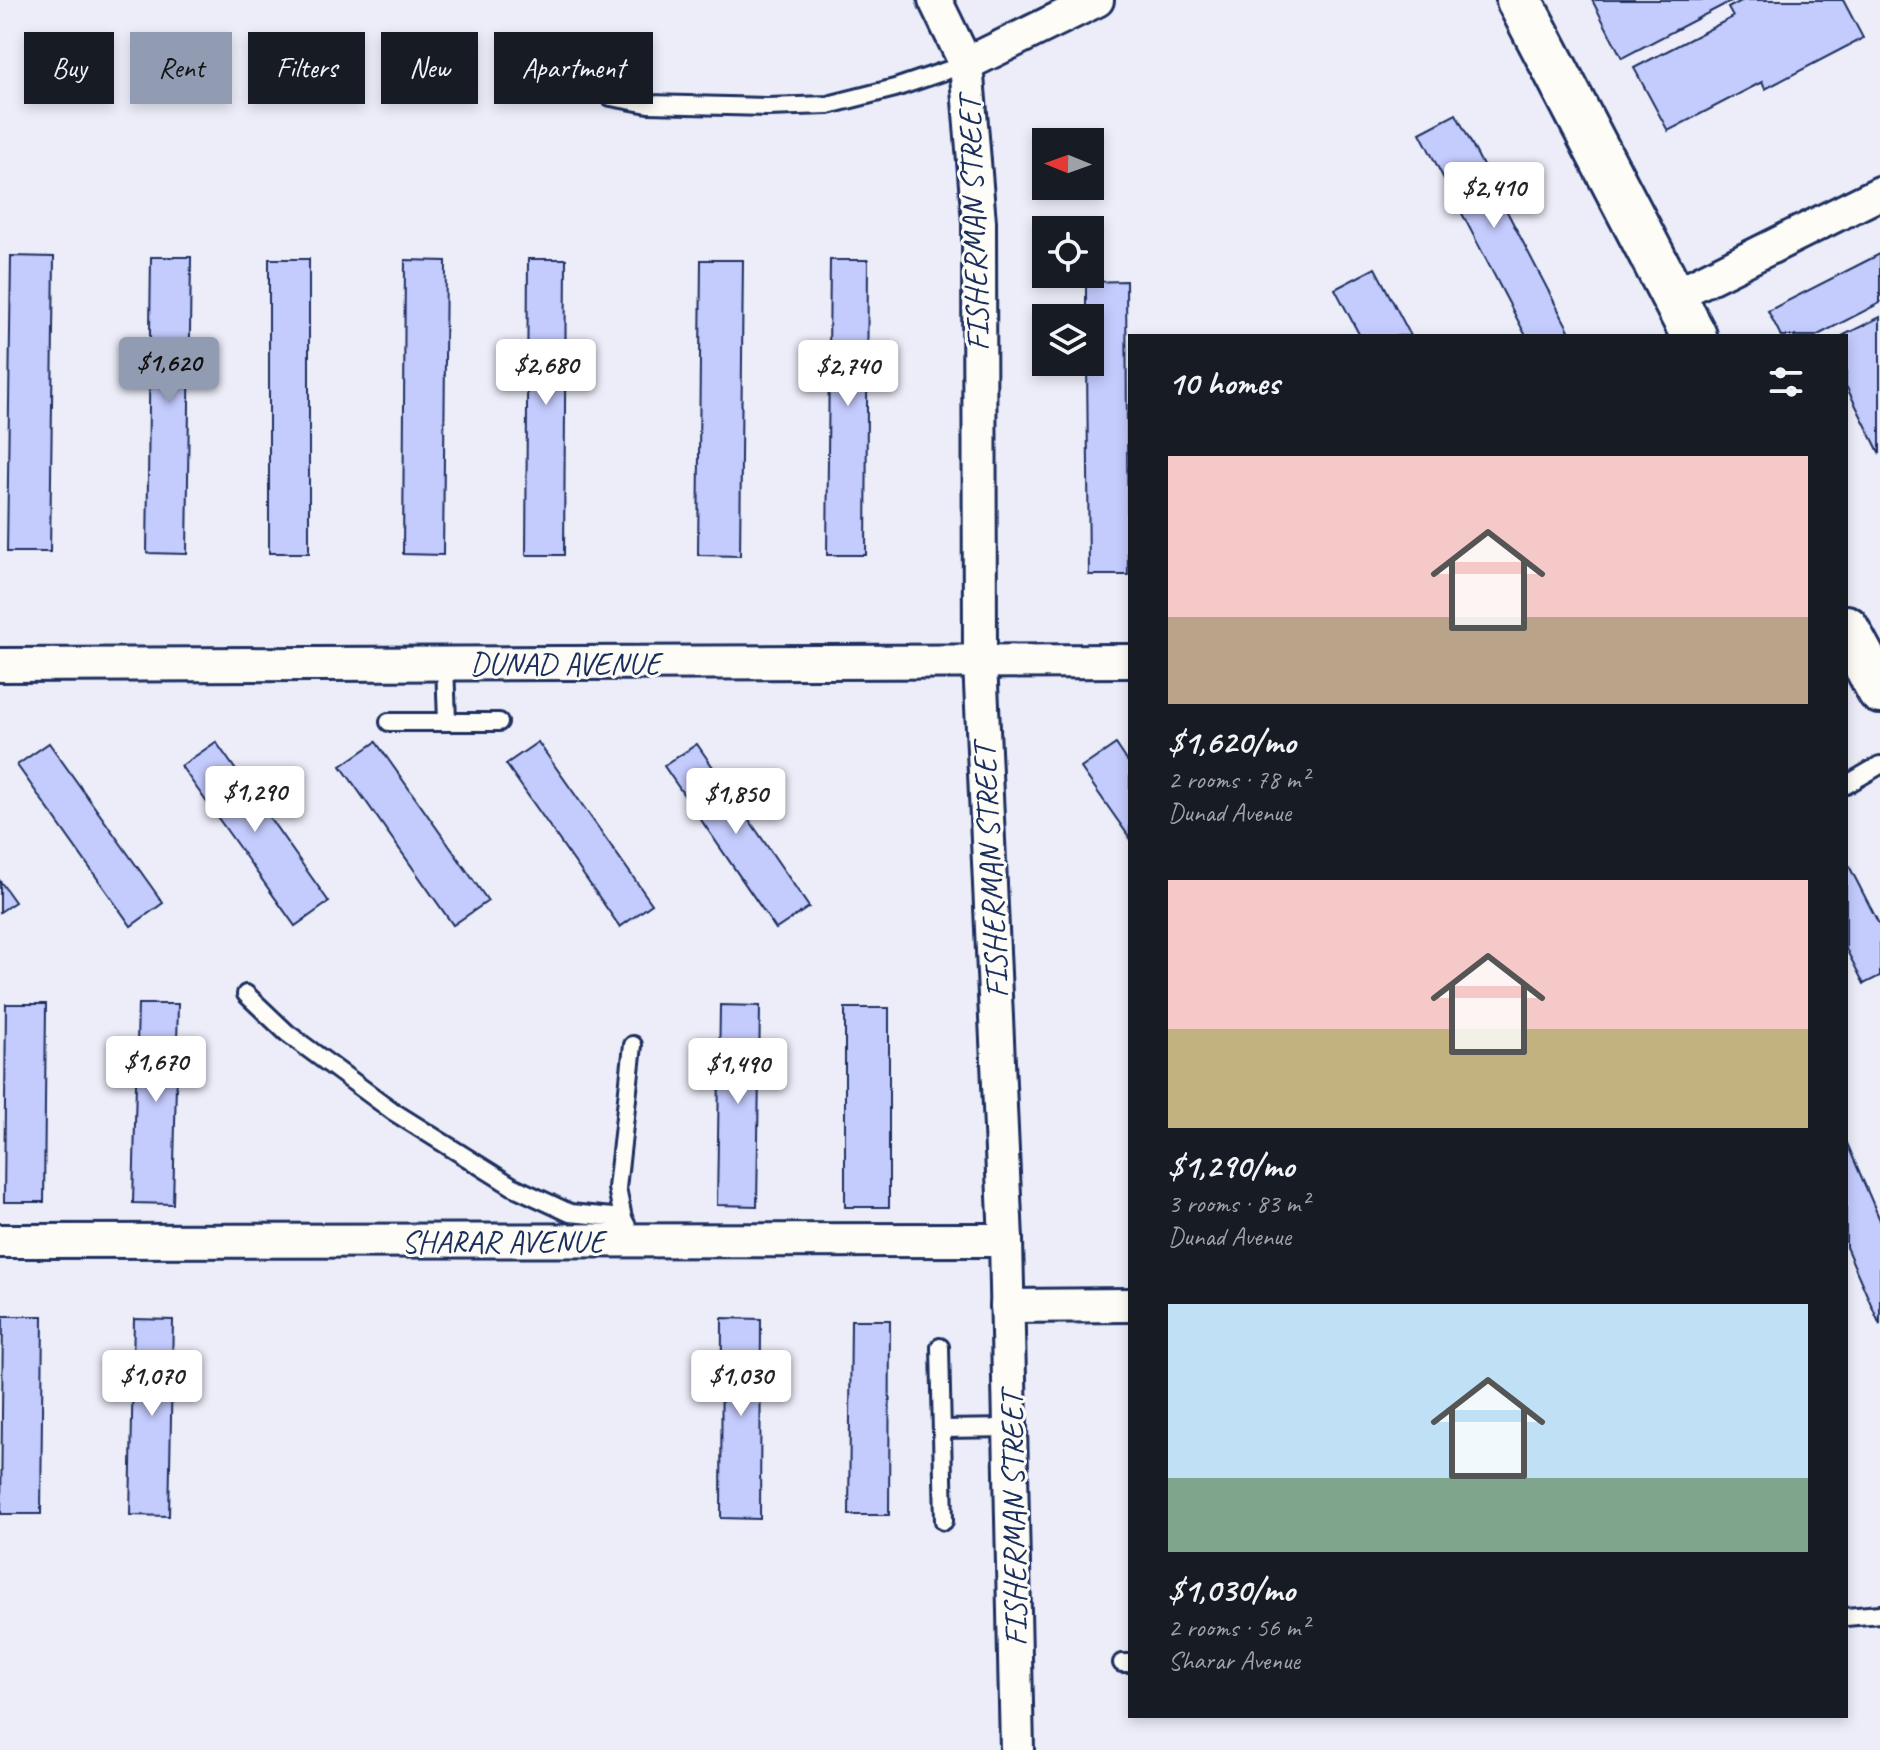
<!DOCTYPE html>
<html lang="en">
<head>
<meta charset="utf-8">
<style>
  body { margin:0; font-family:Caveat,sans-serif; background:#242831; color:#f1f3f6; height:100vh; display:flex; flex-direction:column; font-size:30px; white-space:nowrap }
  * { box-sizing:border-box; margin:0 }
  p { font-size:26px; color:#9ea1a6 }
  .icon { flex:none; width:44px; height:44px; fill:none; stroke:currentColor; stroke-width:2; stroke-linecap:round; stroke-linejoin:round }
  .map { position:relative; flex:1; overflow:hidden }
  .drawer { position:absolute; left:1128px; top:334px; width:720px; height:1384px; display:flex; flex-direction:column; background:#171b24; border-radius:0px; box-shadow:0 4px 12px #0003 }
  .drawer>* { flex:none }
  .banner { position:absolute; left:24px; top:32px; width:760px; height:72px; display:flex; gap:16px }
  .needle { width:52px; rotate:271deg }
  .tools { position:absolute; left:1032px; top:128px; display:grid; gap:16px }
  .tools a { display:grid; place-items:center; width:72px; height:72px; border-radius:0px; background:#171b24; box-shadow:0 4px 12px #0003; font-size:40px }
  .price { position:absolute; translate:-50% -68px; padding:0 18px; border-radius:8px; background:#fff; color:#222; font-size:26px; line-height:52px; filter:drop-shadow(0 2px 4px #0008) }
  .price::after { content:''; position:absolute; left:50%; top:48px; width:24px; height:18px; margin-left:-12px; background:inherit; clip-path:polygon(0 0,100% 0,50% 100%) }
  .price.selected { background:#919bb2; color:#111 }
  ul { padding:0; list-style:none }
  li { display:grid; align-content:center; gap:16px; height:424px; padding:0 40px }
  li span { display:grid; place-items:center; height:248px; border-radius:0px; color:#555 }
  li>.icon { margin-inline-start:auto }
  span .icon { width:144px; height:144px; fill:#fffc; stroke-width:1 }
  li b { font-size:34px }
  h2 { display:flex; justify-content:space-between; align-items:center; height:96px; padding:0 40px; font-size:34px }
  .tag { padding:0 28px; border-radius:0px; background:#171b24; box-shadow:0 4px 12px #0003; font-size:28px; line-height:72px }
  .tag.selected { background:#919bb2; color:#111 }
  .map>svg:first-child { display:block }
  .building { fill:#c4cbfd; stroke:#1b2f5e; stroke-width:2 }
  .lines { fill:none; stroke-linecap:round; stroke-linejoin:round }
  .lane-casing { stroke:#1b2f5e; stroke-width:22 }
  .street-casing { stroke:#1b2f5e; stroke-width:38 }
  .secondary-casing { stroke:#1b2f5e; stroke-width:50 }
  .lane { stroke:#fdfcf7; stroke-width:16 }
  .street { stroke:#fdfcf7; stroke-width:32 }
  .secondary { stroke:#fdfcf7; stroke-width:44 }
  .labels { text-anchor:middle; stroke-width:6; stroke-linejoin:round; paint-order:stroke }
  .street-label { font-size:32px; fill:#1b2f5e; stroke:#fdfcf7 }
</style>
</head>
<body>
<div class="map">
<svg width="1880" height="1750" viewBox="0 0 1880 1750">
  <rect width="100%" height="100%" fill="#ecedf9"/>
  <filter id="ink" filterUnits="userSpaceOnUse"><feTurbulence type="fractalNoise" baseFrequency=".0125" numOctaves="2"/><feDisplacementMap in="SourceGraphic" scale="16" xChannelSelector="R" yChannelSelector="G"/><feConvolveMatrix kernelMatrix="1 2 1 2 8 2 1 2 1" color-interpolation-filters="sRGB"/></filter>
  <g filter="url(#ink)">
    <g class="building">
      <path d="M1592,0H1733L1622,58Z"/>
      <path d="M1743,0H1843L1863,38L1765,89L1762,82L1668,131L1634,68L1733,17L1728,8Z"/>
      <path d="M1456,114L1572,336H1526L1420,133Z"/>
      <path d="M1880,254V303L1816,336H1781L1768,311Z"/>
      <path d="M11,256L54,257L50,552H7Z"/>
      <path d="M151,257H191L187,554L147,553Z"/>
      <rect x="269" y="259" width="40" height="294"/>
      <path d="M528,259H566L564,555H526Z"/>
      <path d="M405,260L446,261L443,555L403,554Z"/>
      <path d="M701,260H743L740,556L698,555Z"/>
      <path d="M830,260H868L866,555H827Z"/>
      <path d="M1375,268L1411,336H1360L1335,289Z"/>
      <path d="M1126,281L1128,575H1089L1087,362H1090V318H1086V282Z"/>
      <path d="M1880,317V454L1846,386V336H1842Z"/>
      <path d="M216,742L329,902L295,926L181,766Z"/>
      <path d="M376,742L488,901L453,925L341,766Z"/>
      <path d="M538,742L652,904L620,927L506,764Z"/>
      <path d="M49,743L163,903L131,926L17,765Z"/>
      <path d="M697,744L809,907L776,929L664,766Z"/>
      <path d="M1116,744L1130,765V838L1081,768Z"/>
      <path d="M1846,860L1880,926V976L1864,984L1846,949Z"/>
      <path d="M0,881L15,902L0,912Z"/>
      <path d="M6,1004H46L44,1202H4Z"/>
      <path d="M138,1004H178L173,1204L133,1203Z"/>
      <path d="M720,1005L760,1006L757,1206L717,1205Z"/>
      <rect x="845" y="1008" width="44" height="199"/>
      <path d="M1846,1141L1880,1220V1325L1846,1247Z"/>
      <path d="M3,1316H43L41,1514H1Z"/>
      <path d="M722,1318L761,1319L760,1519L721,1518Z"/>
      <path d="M134,1319L173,1320L169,1516L130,1515Z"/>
      <path d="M851,1320H890L889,1515H849Z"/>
    </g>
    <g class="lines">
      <defs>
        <g id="lane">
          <path d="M611,97L648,104L767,107L828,105L895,88L966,64"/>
          <path d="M445,663L447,722"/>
          <path d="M389,722H499"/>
          <path d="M1846,785L1880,765"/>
          <path d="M246,994L287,1033L394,1112L512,1186L570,1213L623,1218"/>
          <path d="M627,1226L623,1218L617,1188L633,1045"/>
          <path d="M940,1347L944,1521"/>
          <path d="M942,1429L1012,1428"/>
          <path d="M1846,1617L1880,1614"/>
          <path d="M1122,1663H1130"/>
        </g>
        <g id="street">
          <path d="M935,0L966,64L979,222L980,662L1006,1240L1017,1750"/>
          <path d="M966,64L1097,0"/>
          <path d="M1673,296L1880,193"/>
          <path d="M0,665L1130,661"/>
          <path d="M0,1241L1006,1240"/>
          <path d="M1007,1306L1130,1305"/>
        </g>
        <g id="secondary">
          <path d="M1519,0L1694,336"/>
          <path d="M1846,628L1880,691"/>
        </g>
      </defs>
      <use href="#lane" class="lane-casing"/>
      <use href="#street" class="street-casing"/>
      <use href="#secondary" class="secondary-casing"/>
      <use href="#lane" class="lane"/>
      <use href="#street" class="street"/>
      <use href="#secondary" class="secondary"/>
    </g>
  </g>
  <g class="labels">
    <g class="street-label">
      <text transform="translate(973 224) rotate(-92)" y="11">FISHERMAN STREET</text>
      <text x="565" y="674">DUNAD AVENUE</text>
      <text transform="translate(990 871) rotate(-93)" y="11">FISHERMAN STREET</text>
      <text x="503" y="1252">SHARAR AVENUE</text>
      <text transform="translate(1013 1519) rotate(-91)" y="11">FISHERMAN STREET</text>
    </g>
  </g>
</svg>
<div class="tools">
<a><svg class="needle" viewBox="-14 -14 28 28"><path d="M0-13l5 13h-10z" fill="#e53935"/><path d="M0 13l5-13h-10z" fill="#9ea1a6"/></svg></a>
<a><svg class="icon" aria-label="locate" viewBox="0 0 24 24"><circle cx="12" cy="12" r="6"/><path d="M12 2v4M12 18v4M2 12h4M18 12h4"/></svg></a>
<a><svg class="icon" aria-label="layers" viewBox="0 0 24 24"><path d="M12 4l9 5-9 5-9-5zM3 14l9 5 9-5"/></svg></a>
</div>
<b class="price" style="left:1494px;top:230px">$2,410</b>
<b class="price selected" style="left:169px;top:405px">$1,620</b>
<b class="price" style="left:546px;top:407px">$2,680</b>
<b class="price" style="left:848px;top:408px">$2,740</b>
<b class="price" style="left:255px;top:834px">$1,290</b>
<b class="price" style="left:736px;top:836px">$1,850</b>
<b class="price" style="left:156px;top:1104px">$1,670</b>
<b class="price" style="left:738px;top:1106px">$1,490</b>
<b class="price" style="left:152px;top:1418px">$1,070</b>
<b class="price" style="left:741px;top:1418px">$1,030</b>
<div class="banner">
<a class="tag">Buy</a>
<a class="tag selected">Rent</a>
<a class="tag">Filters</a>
<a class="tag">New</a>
<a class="tag">Apartment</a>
</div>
<section class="drawer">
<h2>10 homes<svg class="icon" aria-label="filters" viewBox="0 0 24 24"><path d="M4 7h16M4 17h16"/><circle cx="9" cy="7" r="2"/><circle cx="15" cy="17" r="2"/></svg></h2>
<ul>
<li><span style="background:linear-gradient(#f6c9c9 65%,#b9a48a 0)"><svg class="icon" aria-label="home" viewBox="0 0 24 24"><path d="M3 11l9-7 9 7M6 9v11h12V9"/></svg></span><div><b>$1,620/mo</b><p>2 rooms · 78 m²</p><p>Dunad Avenue</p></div></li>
<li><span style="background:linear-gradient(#f6c9c9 60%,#c2b280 0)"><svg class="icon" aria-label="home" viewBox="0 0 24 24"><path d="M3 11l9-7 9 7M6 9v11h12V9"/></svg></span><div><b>$1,290/mo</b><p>3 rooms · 83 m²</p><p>Dunad Avenue</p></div></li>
<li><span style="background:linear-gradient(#bfe0f5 70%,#7fa58c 0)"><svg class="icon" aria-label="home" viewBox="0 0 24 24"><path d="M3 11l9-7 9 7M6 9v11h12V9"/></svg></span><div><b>$1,030/mo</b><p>2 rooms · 56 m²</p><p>Sharar Avenue</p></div></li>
</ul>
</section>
</div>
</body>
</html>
